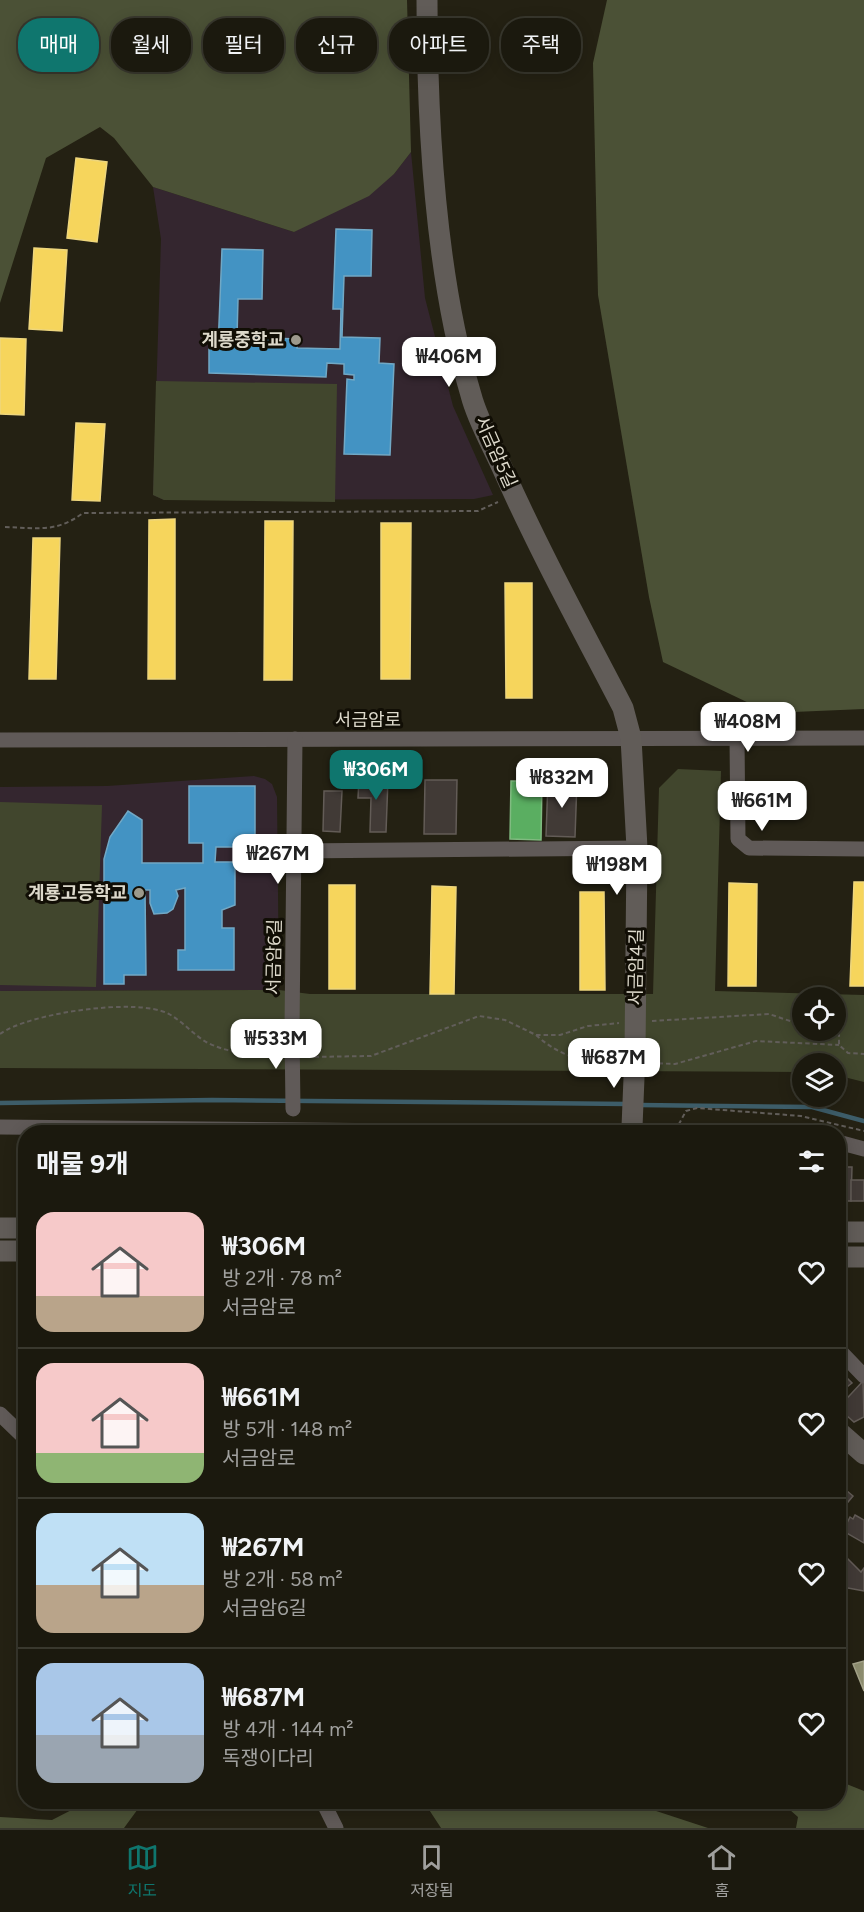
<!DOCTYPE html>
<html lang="ko">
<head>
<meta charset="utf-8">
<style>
  body { margin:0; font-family:Figtree,"Noto Sans KR",sans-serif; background:#28261c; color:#f1f3f6; height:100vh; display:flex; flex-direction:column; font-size:22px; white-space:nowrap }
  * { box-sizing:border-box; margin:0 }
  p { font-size:20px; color:#a0a09e }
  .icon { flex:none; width:33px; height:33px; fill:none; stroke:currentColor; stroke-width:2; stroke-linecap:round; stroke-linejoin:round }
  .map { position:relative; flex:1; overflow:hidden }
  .side { position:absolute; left:18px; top:1125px; width:828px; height:684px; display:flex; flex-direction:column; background:#1b190e; border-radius:24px; box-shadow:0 3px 15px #0003,0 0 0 2px #39382e }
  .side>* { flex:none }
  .top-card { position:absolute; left:18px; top:18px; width:828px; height:54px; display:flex; gap:12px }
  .tools { position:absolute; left:792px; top:987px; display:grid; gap:12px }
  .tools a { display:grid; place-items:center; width:54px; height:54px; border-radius:50%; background:#1b190e; box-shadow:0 3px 15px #0003,0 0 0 2px #39382e; font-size:30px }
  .price { position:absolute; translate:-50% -51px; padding:0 14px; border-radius:12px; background:#fff; color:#222; font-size:20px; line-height:39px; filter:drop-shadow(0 2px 3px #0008) }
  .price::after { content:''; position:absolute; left:50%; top:36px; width:18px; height:14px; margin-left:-9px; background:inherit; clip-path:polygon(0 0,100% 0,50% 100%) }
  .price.selected { background:#0f766e; color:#fff }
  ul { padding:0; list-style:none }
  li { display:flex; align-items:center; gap:18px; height:150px; padding:0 18px }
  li+li { border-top:2px solid #39382e }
  li span { display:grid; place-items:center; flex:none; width:168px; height:120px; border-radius:18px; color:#555 }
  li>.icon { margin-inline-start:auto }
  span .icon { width:72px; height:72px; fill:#fffc; stroke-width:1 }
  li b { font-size:26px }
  h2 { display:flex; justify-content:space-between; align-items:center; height:72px; padding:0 18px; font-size:26px }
  .pill { padding:0 21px; border-radius:24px; background:#1b190e; box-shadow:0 3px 15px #0003,0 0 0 2px #39382e; font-size:21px; line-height:54px }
  .pill.selected { background:#0f766e; color:#fff }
  .tab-bar { display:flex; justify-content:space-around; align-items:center; height:84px; border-top:2px solid #39382e; background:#1b190e; font-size:16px; color:#a0a09e }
  .tab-bar a { display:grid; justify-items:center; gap:3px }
  .tab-bar .selected { color:#0f766e }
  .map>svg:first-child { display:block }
  .education { fill:#34262f }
  .green { fill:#41462d; fill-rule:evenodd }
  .forest { fill:#4b5136 }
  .homes { fill:#f6d55c; stroke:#eed67d; stroke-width:1.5 }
  .schools { fill:#4393c3; stroke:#71a8c5; stroke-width:1.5 }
  .public { fill:#5aae61; stroke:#81bb81; stroke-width:1.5 }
  .industry { fill:#8c8c6e; stroke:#a4a38a; stroke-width:1.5 }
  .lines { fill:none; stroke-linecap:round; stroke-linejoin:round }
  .stream { stroke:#3d5d69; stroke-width:4.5 }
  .building { fill:#413a36; stroke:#635c57; stroke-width:1.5 }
  .path { stroke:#625e5a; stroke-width:2; stroke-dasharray:4.5 3; stroke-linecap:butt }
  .street { stroke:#605a58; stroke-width:15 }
  .secondary { stroke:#615c58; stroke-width:21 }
  .street-bridge { stroke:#605a58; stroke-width:15 }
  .secondary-bridge { stroke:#615c58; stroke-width:21 }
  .poi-dot { fill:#9c998b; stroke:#110e05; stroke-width:2 }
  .labels { text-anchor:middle; stroke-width:6; stroke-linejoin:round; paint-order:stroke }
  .poi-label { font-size:18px; font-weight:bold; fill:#ddd9cb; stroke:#110e05; text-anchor:end }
  .street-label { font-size:18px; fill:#ddd9cb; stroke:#110e05 }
</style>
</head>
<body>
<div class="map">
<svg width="864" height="1828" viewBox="0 0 864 1828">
  <rect width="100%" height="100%" fill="#242113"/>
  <g class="education">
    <path d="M411,152L425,298L453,406L493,495L474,499L164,500L153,495L161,239L153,187L294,232L394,174Z"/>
    <path d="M254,776L265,779L272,784L277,797L279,990L0,991V787L107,786Z"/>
  </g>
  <g class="green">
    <path d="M156,381L337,384L335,502L164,500L153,495Z"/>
    <path d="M678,769L721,771L715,991L864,995V1082L836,1075V1064H802V1072L0,1068V991L279,990L310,994H653L659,788ZM802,998H836V1030H802Z"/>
    <path d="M0,802L102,805L96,987L0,985Z"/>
  </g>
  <g class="forest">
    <path d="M0,0H407L411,152L394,174L369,196L294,232L153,187L114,138L100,127L46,158L0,303Z"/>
    <path d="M607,0H864V709L770,713L663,662L649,597L598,295L593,63Z"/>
    <path d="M839,1781L864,1791V1828H796L798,1817L781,1802H838Z"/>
    <path d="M87,1802H143L124,1828H0V1817L52,1820Z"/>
    <path d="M424,1802H642L644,1807L708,1828H441Z"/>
  </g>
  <g class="homes">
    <path d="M76,158L107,162L97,242L67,238Z"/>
    <path d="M34,248L67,250L62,331L29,329Z"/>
    <path d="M0,338L26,339L24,415L0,414Z"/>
    <path d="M76,423L105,424L100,501L72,500Z"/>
    <path d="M175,519V679H148L149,520Z"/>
    <path d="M265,521H293L292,680H264Z"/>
    <path d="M381,523H411L410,679H381Z"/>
    <path d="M33,538H60L56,679H29Z"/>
    <path d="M505,583H532V698H506Z"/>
    <path d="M854,882H864V986H850Z"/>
    <path d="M729,883L757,884L756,986H728Z"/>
    <rect x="329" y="885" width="26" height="104"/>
    <path d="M432,886L456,887L454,994H430Z"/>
    <path d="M580,892H604L605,990H580Z"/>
  </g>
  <g class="schools">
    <path d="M336,229L372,230L371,276H344L342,337L380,338L379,363L394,364L390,455L344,454L347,379L354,380V375L344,374V364L327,363L326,377L209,373V349H218L222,249L263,250L262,299H238L237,337L298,339L297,348L340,349L341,309H333Z"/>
    <path d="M189,786H255V847H216L215,862H235V905L222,910V928H234V970H178V950H185V888L176,890L178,896L173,909L167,913L154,914L150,903V890H145L146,975H124V984H104V859L110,837L128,811L142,820V863H203V843H189Z"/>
  </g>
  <path class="public" d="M511,781H542L541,840L510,839Z"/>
  <path class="industry" d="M864,1661V1691L853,1664Z"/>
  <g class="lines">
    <g class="stream">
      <path d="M0,1103L212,1100L627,1104"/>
      <path d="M639,1105L812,1107L864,1121"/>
    </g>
  </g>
  <g class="building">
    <path d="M359,778L388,779L386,832H370L371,798H358Z"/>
    <path d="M425,780H457L456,834H424Z"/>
    <path d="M548,780L577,781L575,837L546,836Z"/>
    <path d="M324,791H342L340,832L323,831Z"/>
    <path d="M843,1167H852L851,1201H838V1173L843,1174Z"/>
    <rect x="851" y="1180" width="13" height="21"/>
    <path d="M838,1369L852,1383L838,1394Z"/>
    <path d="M863,1381L864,1417L854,1422L838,1408Z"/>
    <path d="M840,1485L853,1496L838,1514V1487Z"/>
    <path d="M855,1515L864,1520V1543L843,1531L850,1517L853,1519Z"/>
    <path d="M838,1549L861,1572L864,1568V1591L848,1588L838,1582Z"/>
  </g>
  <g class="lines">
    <g class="path">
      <path d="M5,527C37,528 56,533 83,513L478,511L498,502"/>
      <path d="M652,1021L769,1014L802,1025"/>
      <path d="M836,1027L839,1028V1045L848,1053L864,1054"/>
      <path d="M0,1034C29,1013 137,997 169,1014C183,1022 193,1034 206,1042C225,1052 257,1057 278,1057"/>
      <path d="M536,1035C560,1057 586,1063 618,1063"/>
      <path d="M307,1057L371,1056L479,1016L505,1020L536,1035H560L588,1026L619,1023"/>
      <path d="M651,1063L675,1064L756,1041L839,1045"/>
      <path d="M679,1132V1124L686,1111L697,1108L801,1116L864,1131"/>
    </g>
    <g class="street">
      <path d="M737,737L738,839L749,848L864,849"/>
      <path d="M0,740L864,738"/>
      <path d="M295,851L637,848"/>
      <path d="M292,1031L295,739"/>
      <path d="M0,1127L508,1132"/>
      <path d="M752,1132H783"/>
      <path d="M838,1142L864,1149"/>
      <path d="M838,1349L864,1376"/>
      <path d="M0,1414L26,1439"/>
      <path d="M323,1802L336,1828"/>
    </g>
    <g class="secondary">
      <path d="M427,0C427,127 435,274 471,395C478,422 494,448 505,474C541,554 583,631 623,708L631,738L637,848L635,1053"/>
      <path d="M0,1228H26"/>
      <path d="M838,1232H864"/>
      <path d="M0,1251H26"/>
      <path d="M838,1257H864"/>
      <path d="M838,1431L864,1454"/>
    </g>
    <path class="street-bridge" d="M292,1031L293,1109"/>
    <path class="secondary-bridge" d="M632,1127L635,1053"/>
  </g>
  <g class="poi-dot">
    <circle cx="296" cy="340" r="6"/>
    <circle cx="139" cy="893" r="6"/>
  </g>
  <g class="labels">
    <g class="poi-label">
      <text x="284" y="346">계룡중학교</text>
      <text x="127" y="899">계룡고등학교</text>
    </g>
    <g class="street-label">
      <text transform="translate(496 452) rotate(66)" y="6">서금암5길</text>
      <text x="368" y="726">서금암로</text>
      <text transform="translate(274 957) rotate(-89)" y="6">서금암6길</text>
      <text transform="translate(636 967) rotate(-89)" y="6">서금암4길</text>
    </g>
  </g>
</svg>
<div class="tools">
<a><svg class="icon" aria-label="locate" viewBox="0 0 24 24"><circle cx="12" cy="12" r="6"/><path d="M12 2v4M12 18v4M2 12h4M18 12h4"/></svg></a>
<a><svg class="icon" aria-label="layers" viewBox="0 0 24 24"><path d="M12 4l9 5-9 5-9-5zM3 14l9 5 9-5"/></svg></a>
</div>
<b class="price" style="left:449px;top:388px">₩406M</b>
<b class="price" style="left:748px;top:753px">₩408M</b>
<b class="price selected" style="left:376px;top:801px">₩306M</b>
<b class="price" style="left:562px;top:809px">₩832M</b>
<b class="price" style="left:762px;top:832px">₩661M</b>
<b class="price" style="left:278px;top:885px">₩267M</b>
<b class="price" style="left:617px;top:896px">₩198M</b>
<b class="price" style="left:276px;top:1070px">₩533M</b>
<b class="price" style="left:614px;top:1089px">₩687M</b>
<div class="top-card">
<a class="pill selected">매매</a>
<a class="pill">월세</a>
<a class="pill">필터</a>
<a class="pill">신규</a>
<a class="pill">아파트</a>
<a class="pill">주택</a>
</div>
<section class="side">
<h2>매물 9개<svg class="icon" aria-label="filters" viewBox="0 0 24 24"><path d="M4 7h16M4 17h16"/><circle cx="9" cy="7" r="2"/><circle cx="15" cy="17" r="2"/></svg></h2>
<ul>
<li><span style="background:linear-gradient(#f6c9c9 70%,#b9a48a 0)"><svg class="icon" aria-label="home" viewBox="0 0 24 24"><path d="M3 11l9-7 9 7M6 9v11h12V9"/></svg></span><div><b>₩306M</b><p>방 2개 · 78 m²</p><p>서금암로</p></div><svg class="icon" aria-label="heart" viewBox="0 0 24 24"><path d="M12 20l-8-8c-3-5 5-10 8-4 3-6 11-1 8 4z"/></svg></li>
<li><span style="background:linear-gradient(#f6c9c9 75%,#8fb573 0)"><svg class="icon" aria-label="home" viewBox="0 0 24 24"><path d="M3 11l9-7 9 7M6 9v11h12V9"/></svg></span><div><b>₩661M</b><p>방 5개 · 148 m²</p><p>서금암로</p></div><svg class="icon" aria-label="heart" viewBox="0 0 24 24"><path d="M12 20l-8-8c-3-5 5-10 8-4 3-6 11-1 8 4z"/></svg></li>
<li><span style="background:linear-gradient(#bfe0f5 60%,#b9a48a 0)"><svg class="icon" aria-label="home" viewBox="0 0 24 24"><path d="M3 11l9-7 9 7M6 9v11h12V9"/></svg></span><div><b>₩267M</b><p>방 2개 · 58 m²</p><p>서금암6길</p></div><svg class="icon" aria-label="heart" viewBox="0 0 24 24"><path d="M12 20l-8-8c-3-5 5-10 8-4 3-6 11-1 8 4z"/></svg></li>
<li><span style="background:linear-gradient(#a9c7e8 60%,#9aa5b1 0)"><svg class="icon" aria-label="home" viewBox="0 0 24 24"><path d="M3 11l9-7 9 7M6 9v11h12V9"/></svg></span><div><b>₩687M</b><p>방 4개 · 144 m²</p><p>독쟁이다리</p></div><svg class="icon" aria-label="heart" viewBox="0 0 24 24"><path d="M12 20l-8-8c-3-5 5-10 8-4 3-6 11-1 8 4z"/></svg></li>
</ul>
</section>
</div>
<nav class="tab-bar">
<a class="selected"><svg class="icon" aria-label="map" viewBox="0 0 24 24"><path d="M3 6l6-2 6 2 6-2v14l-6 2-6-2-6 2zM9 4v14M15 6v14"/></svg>지도</a>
<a><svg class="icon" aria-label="saved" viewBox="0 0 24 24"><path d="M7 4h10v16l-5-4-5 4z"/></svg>저장됨</a>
<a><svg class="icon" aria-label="home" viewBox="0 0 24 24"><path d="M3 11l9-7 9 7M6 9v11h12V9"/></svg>홈</a>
</nav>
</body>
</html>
